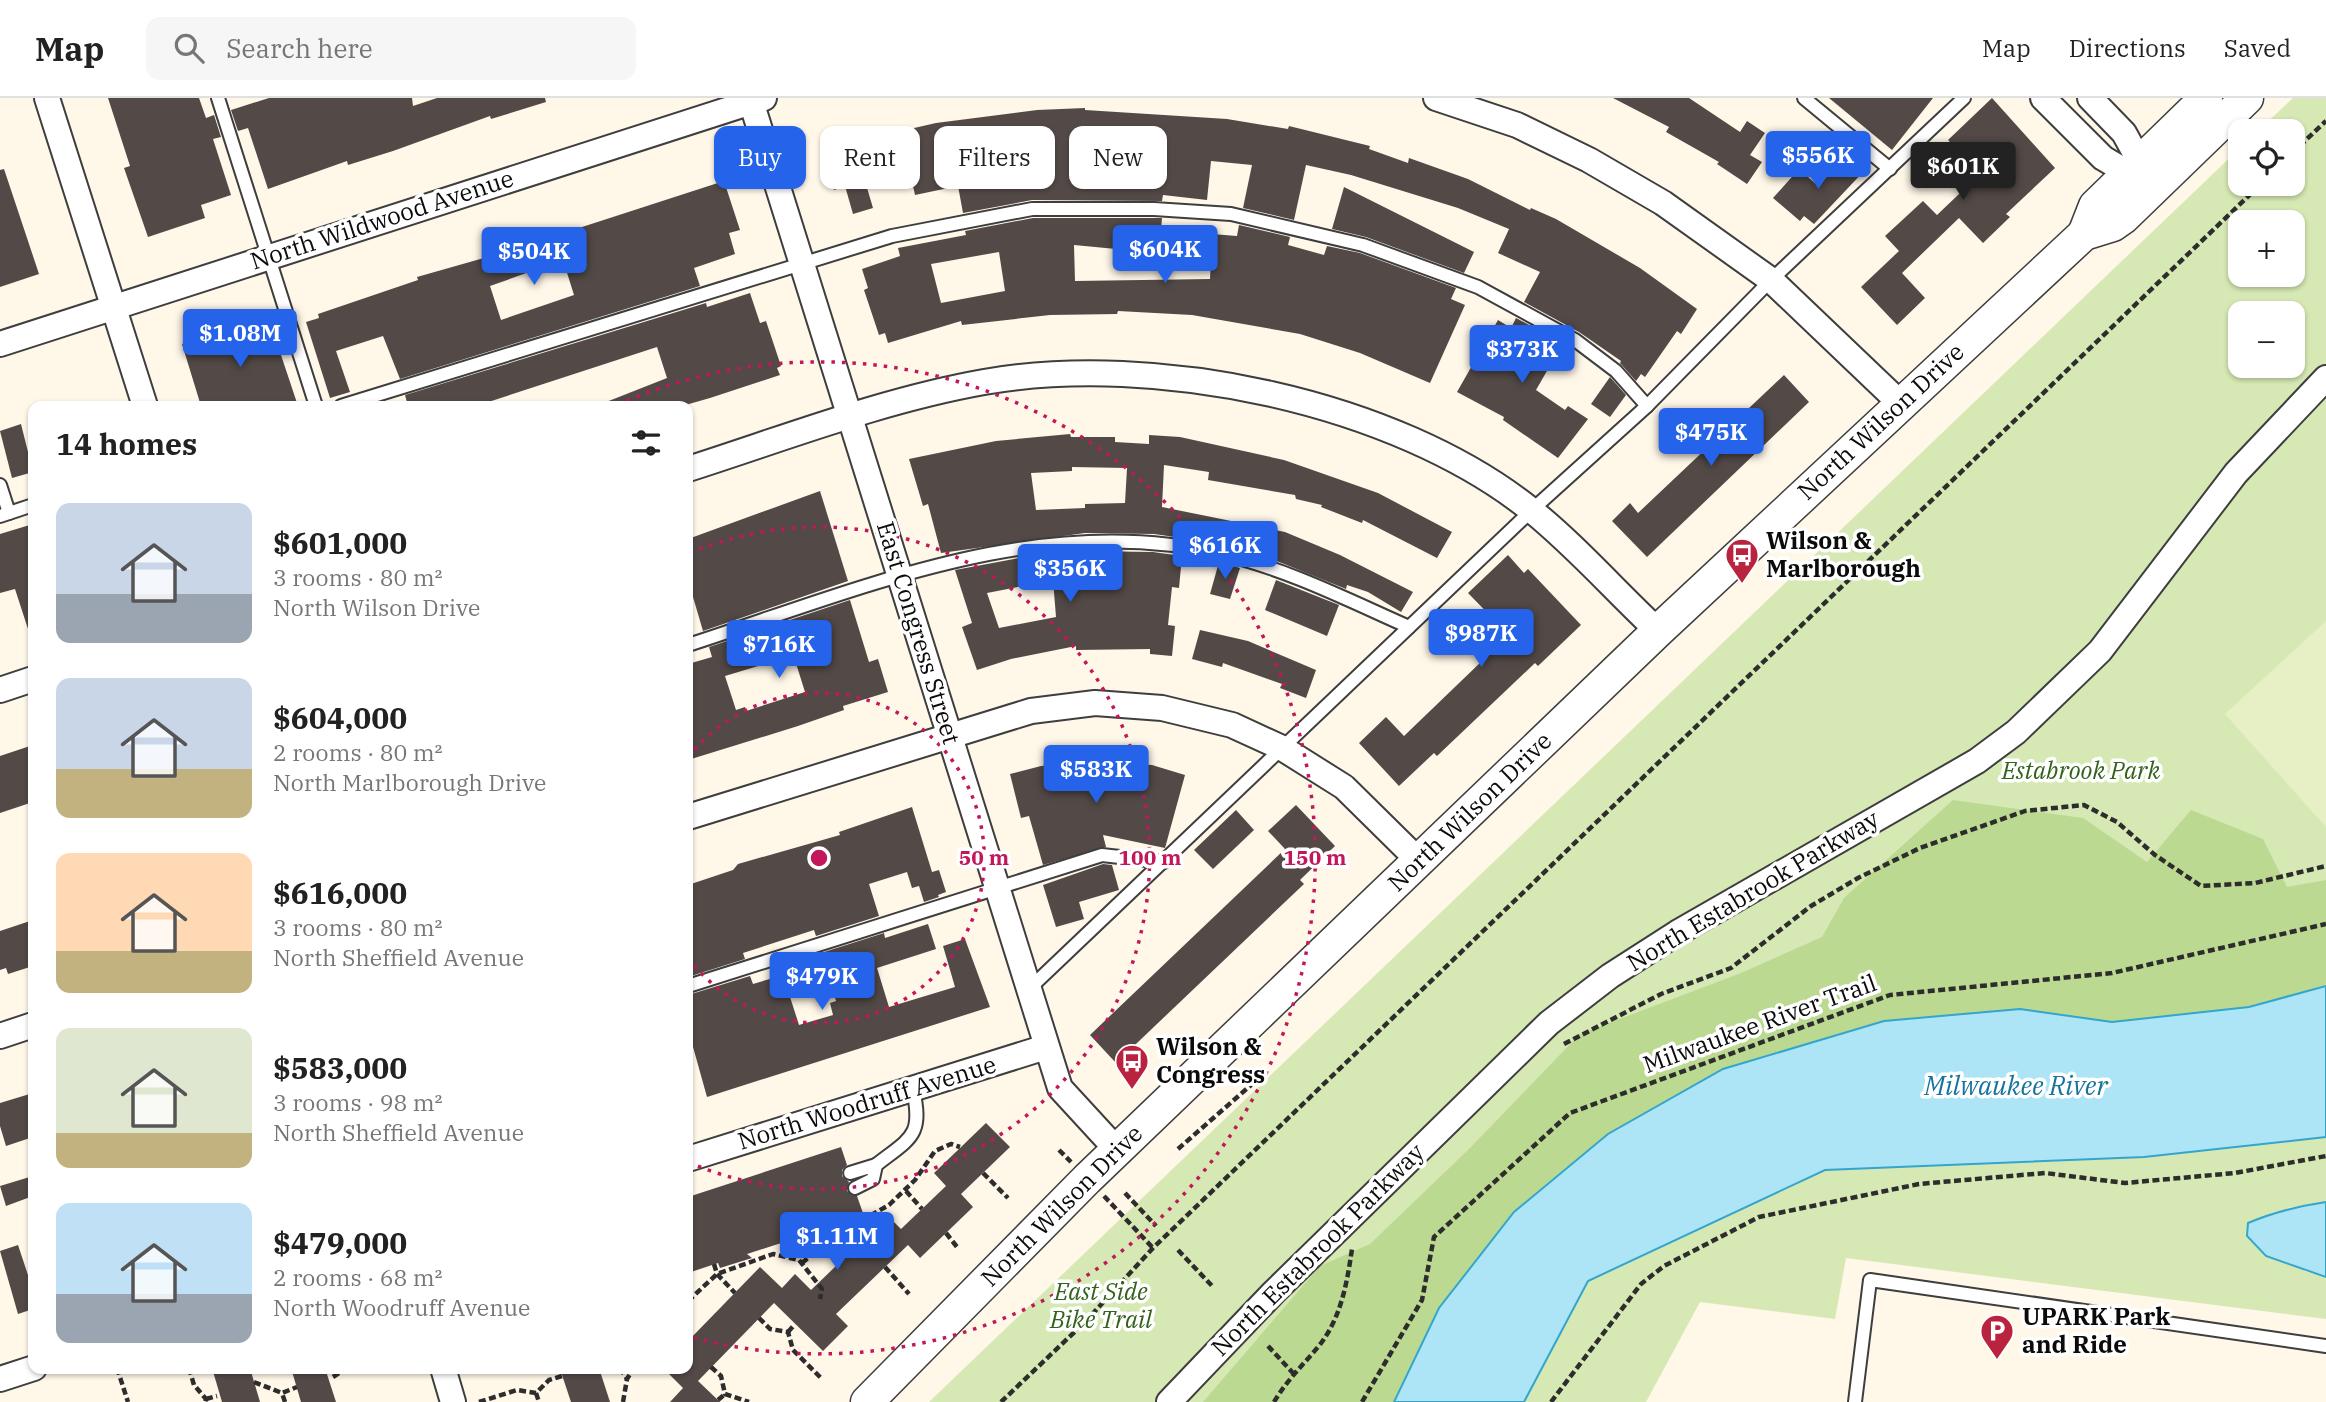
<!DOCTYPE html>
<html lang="en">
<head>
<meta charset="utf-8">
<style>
  body { margin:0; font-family:"IBM Plex Serif",serif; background:#f6f6f6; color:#222; height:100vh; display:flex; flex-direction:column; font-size:26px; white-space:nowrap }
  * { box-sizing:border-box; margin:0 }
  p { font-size:23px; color:#767676 }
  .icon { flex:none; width:38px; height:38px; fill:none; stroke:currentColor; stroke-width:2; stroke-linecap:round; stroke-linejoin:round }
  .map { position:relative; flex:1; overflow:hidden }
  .drawer { position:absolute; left:28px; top:303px; width:665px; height:973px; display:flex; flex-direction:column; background:#fff; border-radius:14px; box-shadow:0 2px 5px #0004 }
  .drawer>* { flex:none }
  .hud { position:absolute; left:714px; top:28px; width:665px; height:63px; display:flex; gap:14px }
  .buttons { position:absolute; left:2228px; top:21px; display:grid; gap:14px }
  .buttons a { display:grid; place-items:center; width:77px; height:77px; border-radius:14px; background:#fff; box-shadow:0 2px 5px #0004; font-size:35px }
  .price { position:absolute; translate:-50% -60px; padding:0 16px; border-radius:7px; background:#2563eb; color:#fff; font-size:23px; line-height:46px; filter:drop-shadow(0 2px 4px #0008) }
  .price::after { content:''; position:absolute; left:50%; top:42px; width:21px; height:16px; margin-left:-10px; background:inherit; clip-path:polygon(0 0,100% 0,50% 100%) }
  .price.current { background:#222; color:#fff }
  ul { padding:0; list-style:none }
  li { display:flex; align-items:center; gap:21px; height:175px; padding:0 28px }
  li span { display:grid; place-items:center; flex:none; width:196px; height:140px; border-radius:14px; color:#555 }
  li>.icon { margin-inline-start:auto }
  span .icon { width:84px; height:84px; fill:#fffc; stroke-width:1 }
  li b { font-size:30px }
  h2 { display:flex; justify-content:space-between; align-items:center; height:84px; padding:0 28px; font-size:30px }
  .pill { padding:0 24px; border-radius:14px; background:#fff; box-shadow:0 2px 5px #0004; font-size:24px; line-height:63px }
  .pill.current { background:#2563eb; color:#fff }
  header { display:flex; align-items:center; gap:42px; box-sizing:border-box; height:98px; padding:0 35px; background:#fff; border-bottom:2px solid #e0e0e0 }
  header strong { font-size:33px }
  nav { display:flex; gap:38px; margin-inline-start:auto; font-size:24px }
  .search { width:490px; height:63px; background:#f6f6f6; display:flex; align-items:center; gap:18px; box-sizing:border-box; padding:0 24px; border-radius:14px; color:#767676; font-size:26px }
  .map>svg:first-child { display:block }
  .green { fill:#d6e8b3; fill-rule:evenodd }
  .forest { fill:#bcd992 }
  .pitch { fill:#e7f0c5 }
  .water { fill:#ade5f6; stroke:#34a5cd; stroke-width:2 }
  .building { fill:#534a47; fill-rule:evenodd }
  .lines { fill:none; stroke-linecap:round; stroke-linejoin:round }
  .service-casing { stroke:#3e3e3e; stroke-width:16 }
  .minor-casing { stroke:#3e3e3e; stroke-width:28 }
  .tertiary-casing { stroke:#3e3e3e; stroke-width:35 }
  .path { stroke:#2d2d2d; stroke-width:4.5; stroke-dasharray:7 3.5; stroke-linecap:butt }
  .service { stroke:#fff; stroke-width:12 }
  .minor { stroke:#fff; stroke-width:24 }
  .tertiary { stroke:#fff; stroke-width:32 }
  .ring { fill:none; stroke:#c2185b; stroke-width:3.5; stroke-dasharray:3.5 7 }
  .labels { text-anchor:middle; stroke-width:7; stroke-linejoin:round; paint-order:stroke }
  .street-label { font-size:24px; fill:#0b0b0b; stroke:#fff }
  .poi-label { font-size:24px; font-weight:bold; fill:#0b0b0b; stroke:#fff; text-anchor:start }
  .park-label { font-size:24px; font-style:italic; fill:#34621c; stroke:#fff }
  .water-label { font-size:26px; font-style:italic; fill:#15739c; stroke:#fff }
  .centre { fill:#c2185b; stroke:#fff; stroke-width:3.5 }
  .ring-label { font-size:21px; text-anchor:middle; font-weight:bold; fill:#c2185b; stroke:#fff; stroke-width:7; stroke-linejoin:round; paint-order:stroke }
</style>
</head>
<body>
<header>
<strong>Map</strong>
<div class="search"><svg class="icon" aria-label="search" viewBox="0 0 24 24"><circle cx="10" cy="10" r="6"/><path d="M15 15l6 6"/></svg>Search here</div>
<nav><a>Map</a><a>Directions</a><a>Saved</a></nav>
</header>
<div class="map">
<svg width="2326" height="1304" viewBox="0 0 2326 1304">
  <rect width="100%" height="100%" fill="#fff7e8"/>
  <g class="green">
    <path d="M2293,0H2326V888L2112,924L2020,911L1884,923L1723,971L1439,1210L1394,1304H929L2240,50V86H2292V33H2258ZM2240,124H2292V177H2240ZM2240,215H2292V268H2240Z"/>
    <path d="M2326,1039V1104L2287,1110L2304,1173L2326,1179V1221L1846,1160L1835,1221L1700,1204L1646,1304H1524L1588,1183L1825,1072L2144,1059Z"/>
  </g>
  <path class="forest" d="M1953,702L2083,720L2147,764L2191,712L2263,741L2287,789L2326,782V888L2249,909L2112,924L2020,911L1884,923L1723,971L1439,1210L1394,1304H1203L1320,1168L1370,1146L1468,1052L1580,936L1741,875L1822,839L1844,800Z"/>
  <path class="pitch" d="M2326,523V729L2225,616Z"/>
  <g class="water">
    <path d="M2326,888V1039L2144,1059L1825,1072L1588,1183L1524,1304H1394L1439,1210L1514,1114L1608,1036L1723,971L1884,923L2020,911L2112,924L2249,909Z"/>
    <path d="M2326,1104V1179L2266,1158L2247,1138L2248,1125C2274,1114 2299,1108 2326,1104Z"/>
  </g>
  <g class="building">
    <path d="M108,0H199L206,20L214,17L221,39L213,41L231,97L201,107L205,120L148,139L124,70L130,68Z"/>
    <path d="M269,0H412L413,8L437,0H545L546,4L491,21L490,18L393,53L348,67L347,63L268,91L248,30L238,33L231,12Z"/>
    <path d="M1613,0H1689L1740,34L1747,23L1765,35L1750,57L1762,64L1747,86L1717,66L1719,64L1666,34L1669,29Z"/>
    <path d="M1829,0H1933L1892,52Z"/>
    <path d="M1992,0L2055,70L2006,116L2010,119L1983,145L1959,120L1902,175L1925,200L1897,227L1861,189L1899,153L1885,138L1923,103L1937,117L1980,76L1948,42Z"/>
    <path d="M1085,10V12L1227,21L1288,31L1289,28L1370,48L1369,51L1408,65L1409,60L1468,81L1530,112L1531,110L1556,121L1640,170L1697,211L1681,236L1677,233L1645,279L1641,276L1636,283L1620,265L1621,263L1579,234L1524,204L1540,174L1498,155L1509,131L1458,110L1351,77L1306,67L1294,122L1243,110L1252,67L1211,63L1207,102L1163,97L1162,103L1032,102L963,115L958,88L915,97L906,57L871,67L875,80L865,83L873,110L853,116L845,88L834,92L822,52L844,46V49L858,45L859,49L901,35V33L936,25L1037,12ZM1088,42H1141L1139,76L1091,75Z"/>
    <path d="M1849,56L1865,72L1814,126L1804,118L1800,123L1773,100L1799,71L1818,88Z"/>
    <path d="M4,71L39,176L0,189V72Z"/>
    <path d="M724,83L740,132L729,135L735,156L694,170L700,188L400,281L383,238L336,253L350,294L330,300L306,224L319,220L318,216L418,182L417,179L512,152L511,150L544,138L545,141ZM563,162L574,197L501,222L490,188Z"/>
    <path d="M1344,89L1474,154L1464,175L1366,139L1332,131Z"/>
    <path d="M1033,120H1162L1161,132L1237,138L1239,127L1290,139L1288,147L1324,157L1327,148L1360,155L1456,190L1451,201L1465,207L1430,285L1360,255L1300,236L1192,217L1118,213L1117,216L1050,217L962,227L961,223L888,245L885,235L879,237L864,192L868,190L862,171L900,158L898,150L966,137L965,133ZM1074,147L1211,160L1210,181L1075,183ZM999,154L1005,193L941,205L931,166Z"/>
    <path d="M750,195L760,225L766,223L781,268L777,270L780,277L710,300L682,308H596L667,280L657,249L476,308H408L405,297L706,205L707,209Z"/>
    <path d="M1516,220L1563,245L1536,292L1565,312L1568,308L1588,321L1558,360L1503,322L1504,319L1457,294L1498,222L1511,230Z"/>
    <path d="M270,224L298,308H201L182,246L233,229L235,236Z"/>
    <path d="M1784,277L1809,304L1647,459L1612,423L1630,405L1638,415Z"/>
    <path d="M1610,279L1626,297L1610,319L1591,306Z"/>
    <path d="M21,326L33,374L12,380L0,333Z"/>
    <path d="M1070,336L1071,339H1115V344L1149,346V337L1180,339L1284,362L1378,395L1452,434L1437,460L1363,422L1362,425L1321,409L1322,407L1296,401L1295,397L1208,382L1209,374L1164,367L1162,409L1285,434L1340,457L1413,494L1401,514L1368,494L1347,487L1346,491L1245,450V453L1224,446L1154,436L1085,435L941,455L928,406L923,408L909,361L996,343ZM1072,369L1127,370L1125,405L1085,406V410L1036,412L1031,375L1072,373Z"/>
    <path d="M820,393L848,483L703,533L688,482V441Z"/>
    <path d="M33,426V534H29L15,491L0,495V436Z"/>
    <path d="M1086,453L1153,454L1182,458L1179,490L1172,489L1168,527L1175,528L1172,558L1150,556V551L1076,552V548L1011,561L977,572L962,529L972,525L955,472L1019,460ZM1053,482L1056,519L999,530L987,495Z"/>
    <path d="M1508,457L1524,475L1528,471L1581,527L1538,568L1535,565L1437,658L1434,655L1399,688L1359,645L1386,619L1404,638L1509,537L1468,495Z"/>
    <path d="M1219,464L1240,470L1230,501L1210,496Z"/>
    <path d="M1276,482L1339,507L1327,538L1265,512Z"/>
    <path d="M850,502L869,564L878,561L888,594L843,608L844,612L798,628L688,662V566L712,559L709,549ZM791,558L794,559L805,594L746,613L745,609L736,612L725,578Z"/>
    <path d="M1200,532L1248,543L1316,572L1306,600L1280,590L1282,586L1223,565L1222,569L1192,561Z"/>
    <path d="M33,647V704L0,715V658Z"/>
    <path d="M1096,663L1152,667L1185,677L1165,750L1103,737L1106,749L1043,767L1029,718L1021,720L1010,676L1041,668Z"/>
    <path d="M1296,707L1335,748L1300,782L1304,786L1116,965L1090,937L1285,751L1268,733Z"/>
    <path d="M912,709L932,774L939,772L946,794L938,797L939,799L924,804L919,788L912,790L907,774L869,786L879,818L816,838L814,832L743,855L745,861L688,879V787L733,772L738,766L840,737L839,734Z"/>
    <path d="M1236,712L1254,732L1213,771L1194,752Z"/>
    <path d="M1103,766L1112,767L1119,792L1079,804L1084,821L1056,829L1043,787Z"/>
    <path d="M33,822V868L8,876L6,870L0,872V833Z"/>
    <path d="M928,826L936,851L877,870L889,909L955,889L943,848L965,841L990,909L707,999L688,931V897L750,878L753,886L783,877L799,927L833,917L830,905L836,903L821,855L884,835L885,840Z"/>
    <path d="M33,995V1039L6,1048L0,1028V1005Z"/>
    <path d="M986,1025L1010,1049L961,1096L973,1109L920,1160L908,1147L836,1216L848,1228L823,1253L774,1205L698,1283L720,1304H670L683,1290L663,1270H688V1243L760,1169L782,1190L795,1176L811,1192L888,1118L901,1131L946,1088L934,1075Z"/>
    <path d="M841,1049L847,1067L842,1072V1078L849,1084L847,1093L857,1098L864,1118L747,1156L752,1160L720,1170L718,1165L688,1175V1099Z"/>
    <path d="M33,1078V1098L6,1108L0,1088Z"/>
    <path d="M18,1147L29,1180L33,1179V1211L18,1216L0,1153Z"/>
    <path d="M212,1270H250L260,1304H222Z"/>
    <path d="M291,1270H325L336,1304H301Z"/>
    <path d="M570,1270H599L610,1304H571L561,1274Z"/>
  </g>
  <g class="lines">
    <defs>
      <g id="service">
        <path d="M218,0L316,308"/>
        <path d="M1804,0L1890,71"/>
        <path d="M341,308L892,138L1032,111H1154L1231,116L1363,147L1478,189L1575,242L1616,273L1647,308"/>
        <path d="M0,387L9,415"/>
        <path d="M0,418L33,407"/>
        <path d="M688,547C858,492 1040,412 1222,456C1287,471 1348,502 1409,529"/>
        <path d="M688,888L1102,757L1164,764"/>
        <path d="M1028,892L1532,412L1647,308L1771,182L1964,0"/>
        <path d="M876,1067C912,1039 923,1038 913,991"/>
        <path d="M850,1075L876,1067L873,1081L855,1090"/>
        <path d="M1855,1304L1870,1182L2326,1248"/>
      </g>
      <g id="minor">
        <path d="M47,0L145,308"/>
        <path d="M750,0L1060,990L1117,1052"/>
        <path d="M1436,0L1517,27L1589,62L1663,105L1771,182L1900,305"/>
        <path d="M2043,0L2103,60L2142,83"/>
        <path d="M2090,0L2124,35L2147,77"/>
        <path d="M0,246L764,0"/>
        <path d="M688,371C785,340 883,302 984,284C1155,254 1395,303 1531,412C1576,448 1616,494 1658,533"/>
        <path d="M0,592L33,581"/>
        <path d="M688,719L1031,613L1095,605L1162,610L1232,627L1282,650L1344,689L1419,763"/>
        <path d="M0,938L33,927"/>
        <path d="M688,1061L1046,949"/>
        <path d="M443,1270L453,1304"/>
        <path d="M0,1281L34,1270"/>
        <path d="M1169,1304L1273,1195L1549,925L1610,878L1677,835L1977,663L2016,634L2100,553L2236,375L2326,280"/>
      </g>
      <g id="tertiary">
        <path d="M2084,136L2095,108L2206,0"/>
        <path d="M867,1304L1087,1081L1658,533L2084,136L2113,127L2123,120L2247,0"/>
      </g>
    </defs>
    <use href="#service" class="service-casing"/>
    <use href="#minor" class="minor-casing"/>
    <use href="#tertiary" class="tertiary-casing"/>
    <g class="path">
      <path d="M2292,55L2326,23"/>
      <path d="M1564,946L1661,896L1731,870L1811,808L1858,780L1920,750L2025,713L2084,707L2117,724L2155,757L2201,788L2255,785L2326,768"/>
      <path d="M1178,1051L1259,980L1251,973"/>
      <path d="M1059,1052L1071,1064"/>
      <path d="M983,1075L1008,1100"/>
      <path d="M906,1093L922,1111"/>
      <path d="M1125,1095L1156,1128"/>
      <path d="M1104,1098L1153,1150"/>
      <path d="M946,1135L957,1149"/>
      <path d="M1178,1152L1214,1190"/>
      <path d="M802,1165L834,1138L889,1107L915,1082L935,1053L951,1046L960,1049"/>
      <path d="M714,1166L717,1176L735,1195"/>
      <path d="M885,1169L909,1196"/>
      <path d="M688,1203L717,1176L773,1156L799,1162L822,1191L820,1201"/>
      <path d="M759,1220L770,1231L788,1234L793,1252L822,1281"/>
      <path d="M788,1234L795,1226"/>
      <path d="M1268,1248L1293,1275"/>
      <path d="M711,1269L721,1278L725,1296L749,1304"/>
      <path d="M117,1270L128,1304"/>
      <path d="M189,1270L194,1287L206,1301L205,1304"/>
      <path d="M620,1270L627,1281"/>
      <path d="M333,1279L347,1270"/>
      <path d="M254,1284L282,1295"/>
      <path d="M536,1295L539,1304"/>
      <path d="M206,1301L217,1298"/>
      <path d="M718,1302L725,1296"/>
      <path d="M285,1304L282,1295L297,1289"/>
      <path d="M479,1304L517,1292L536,1295L549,1282L562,1278"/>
      <path d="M623,1304L627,1281L634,1270"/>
      <path d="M1001,1304L1085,1224L1153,1150L2261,86"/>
      <path d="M1274,1304C1287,1282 1303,1267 1318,1249C1341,1221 1347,1185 1352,1151"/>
      <path d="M1362,1304L1422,1202L1434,1139L1570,1015L1890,897L2112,875L2326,826"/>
      <path d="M1551,1304L1641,1186L1664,1168L1759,1119L1919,1086L2045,1075L2125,1085L2235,1075L2326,1058"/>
    </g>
    <use href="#service" class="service"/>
    <use href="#minor" class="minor"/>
    <use href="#tertiary" class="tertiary"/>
  </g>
  <g class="ring">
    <path d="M688 660A165 165 0 1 1 688 860"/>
    <path d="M690 455A331 331 0 1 1 690 1065"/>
    <path d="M617 307A496 496 0 1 1 691 1239"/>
  </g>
  <defs>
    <symbol id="bus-pin" viewBox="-11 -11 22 30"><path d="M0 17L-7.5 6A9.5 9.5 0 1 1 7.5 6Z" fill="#ba233f" stroke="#fff"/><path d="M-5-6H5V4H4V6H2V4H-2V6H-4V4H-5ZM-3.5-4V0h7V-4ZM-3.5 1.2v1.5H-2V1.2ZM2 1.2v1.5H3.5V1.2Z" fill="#fff"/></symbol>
    <symbol id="parking-pin" viewBox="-11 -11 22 30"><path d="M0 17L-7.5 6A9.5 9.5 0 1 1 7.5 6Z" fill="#ba233f" stroke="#fff"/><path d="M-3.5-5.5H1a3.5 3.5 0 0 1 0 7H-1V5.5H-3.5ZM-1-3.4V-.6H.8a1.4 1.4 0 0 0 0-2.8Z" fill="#fff"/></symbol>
  </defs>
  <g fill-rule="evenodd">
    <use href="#bus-pin" x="1723" y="438" width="38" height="52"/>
    <use href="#bus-pin" x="1113" y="944" width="38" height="52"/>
    <use href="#parking-pin" x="1978" y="1214" width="38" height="52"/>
  </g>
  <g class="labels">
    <g class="street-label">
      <text transform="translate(382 122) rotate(-18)" y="8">North Wildwood Avenue</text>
      <text transform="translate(1881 324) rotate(-43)" y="8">North Wilson Drive</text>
      <text transform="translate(918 535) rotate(73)" y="8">East Congress Street</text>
      <text transform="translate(1470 714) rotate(-44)" y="8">North Wilson Drive</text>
      <text transform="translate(1753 793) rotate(-31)" y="8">North Estabrook Parkway</text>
      <text transform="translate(1760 926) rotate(-20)" y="8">Milwaukee River Trail</text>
      <text transform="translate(867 1005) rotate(-17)" y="8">North Woodruff Avenue</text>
      <text transform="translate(1062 1108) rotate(-45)" y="8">North Wilson Drive</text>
      <text transform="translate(1318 1152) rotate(-45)" y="8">North Estabrook Parkway</text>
    </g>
    <g class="poi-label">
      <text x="1766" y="451">Wilson &amp;<tspan x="1766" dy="28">Marlborough</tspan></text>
      <text x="1156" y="957">Wilson &amp;<tspan x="1156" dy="28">Congress</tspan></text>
      <text x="2022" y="1227">UPARK Park<tspan x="2022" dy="28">and Ride</tspan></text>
    </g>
    <g class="park-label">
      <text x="2081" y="681">Estabrook Park</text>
      <text x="1101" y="1202">East Side<tspan x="1101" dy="28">Bike Trail</tspan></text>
    </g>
    <g class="water-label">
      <text x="2016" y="997">Milwaukee River</text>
    </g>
  </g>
  <circle cx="819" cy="760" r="10" class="centre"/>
  <g class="ring-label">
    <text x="984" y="767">50 m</text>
    <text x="1150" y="767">100 m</text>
    <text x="1315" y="767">150 m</text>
  </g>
</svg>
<div class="buttons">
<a><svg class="icon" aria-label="locate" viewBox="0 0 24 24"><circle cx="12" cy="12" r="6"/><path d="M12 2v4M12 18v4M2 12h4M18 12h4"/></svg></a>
<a>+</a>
<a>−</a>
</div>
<b class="price" style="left:1818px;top:93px">$556K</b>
<b class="price current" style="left:1963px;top:104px">$601K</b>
<b class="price" style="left:1165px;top:187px">$604K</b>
<b class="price" style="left:534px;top:189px">$504K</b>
<b class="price" style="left:240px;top:271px">$1.08M</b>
<b class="price" style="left:1522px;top:287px">$373K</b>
<b class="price" style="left:1711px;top:370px">$475K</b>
<b class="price" style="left:1225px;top:483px">$616K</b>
<b class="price" style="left:1070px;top:506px">$356K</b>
<b class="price" style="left:1481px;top:571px">$987K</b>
<b class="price" style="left:779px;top:582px">$716K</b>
<b class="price" style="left:1096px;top:707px">$583K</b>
<b class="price" style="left:822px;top:914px">$479K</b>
<b class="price" style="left:837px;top:1174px">$1.11M</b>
<div class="hud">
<a class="pill current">Buy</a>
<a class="pill">Rent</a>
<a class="pill">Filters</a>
<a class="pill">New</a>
</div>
<section class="drawer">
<h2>14 homes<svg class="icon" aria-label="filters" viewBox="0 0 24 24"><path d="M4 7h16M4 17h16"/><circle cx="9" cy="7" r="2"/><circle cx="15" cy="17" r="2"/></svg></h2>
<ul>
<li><span style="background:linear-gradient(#c9d6e8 65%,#9aa5b1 0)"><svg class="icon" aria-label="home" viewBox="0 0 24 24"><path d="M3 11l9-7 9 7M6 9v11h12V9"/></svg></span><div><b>$601,000</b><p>3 rooms · 80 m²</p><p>North Wilson Drive</p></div></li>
<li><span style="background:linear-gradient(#c9d6e8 65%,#c2b280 0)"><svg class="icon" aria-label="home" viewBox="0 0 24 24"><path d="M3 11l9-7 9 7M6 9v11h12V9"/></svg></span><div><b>$604,000</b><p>2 rooms · 80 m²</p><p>North Marlborough Drive</p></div></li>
<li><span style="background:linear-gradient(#ffd9b3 70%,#c2b280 0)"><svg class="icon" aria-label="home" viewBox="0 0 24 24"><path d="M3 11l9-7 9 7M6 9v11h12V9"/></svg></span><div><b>$616,000</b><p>3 rooms · 80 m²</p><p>North Sheffield Avenue</p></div></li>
<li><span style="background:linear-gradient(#dfe7d0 75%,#c2b280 0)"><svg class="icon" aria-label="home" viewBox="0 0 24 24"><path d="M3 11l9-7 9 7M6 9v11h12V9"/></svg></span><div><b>$583,000</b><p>3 rooms · 98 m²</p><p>North Sheffield Avenue</p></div></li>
<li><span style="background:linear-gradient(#bfe0f5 65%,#9aa5b1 0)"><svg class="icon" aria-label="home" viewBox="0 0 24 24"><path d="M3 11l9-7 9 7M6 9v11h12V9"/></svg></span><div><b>$479,000</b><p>2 rooms · 68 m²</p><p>North Woodruff Avenue</p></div></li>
</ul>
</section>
</div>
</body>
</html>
